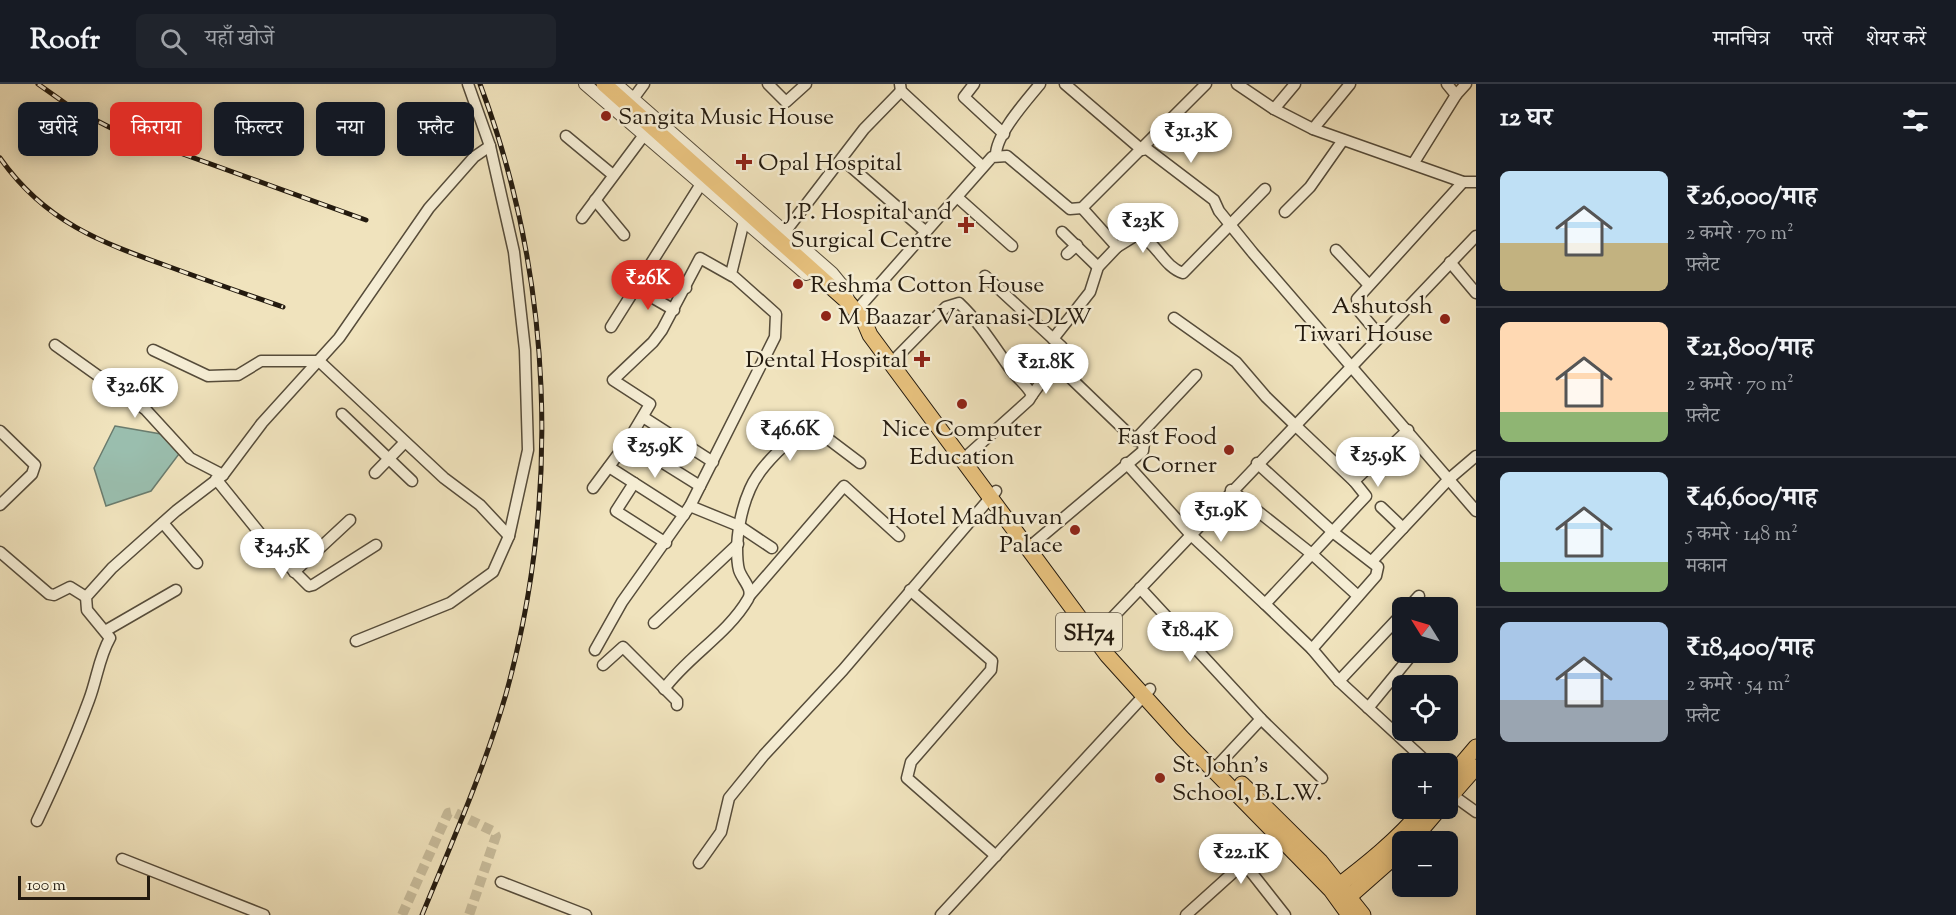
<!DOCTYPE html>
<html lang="hi">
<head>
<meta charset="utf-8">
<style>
  body { margin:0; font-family:"Sorts Mill Goudy","Noto Serif Devanagari",serif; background:#20242c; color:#f1f3f6; height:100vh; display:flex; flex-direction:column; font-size:22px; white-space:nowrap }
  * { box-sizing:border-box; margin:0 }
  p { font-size:20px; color:#9ea1a6 }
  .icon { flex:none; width:33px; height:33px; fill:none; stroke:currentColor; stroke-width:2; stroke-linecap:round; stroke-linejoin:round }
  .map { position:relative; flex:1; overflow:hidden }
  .side { display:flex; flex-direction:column; background:#171b24; width:480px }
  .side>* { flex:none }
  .hud { position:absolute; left:18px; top:18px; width:570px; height:54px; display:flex; gap:12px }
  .needle { width:39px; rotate:307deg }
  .fabs { position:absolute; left:1392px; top:513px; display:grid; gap:12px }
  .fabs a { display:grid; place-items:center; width:66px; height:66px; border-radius:9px; background:#171b24; box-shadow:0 3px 15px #0003; font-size:30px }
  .scale { position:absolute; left:18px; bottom:15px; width:132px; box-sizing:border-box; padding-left:6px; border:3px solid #231a0f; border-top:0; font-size:16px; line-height:21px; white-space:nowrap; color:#231a0f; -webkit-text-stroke:4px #f5edd4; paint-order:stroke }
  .price { position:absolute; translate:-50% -51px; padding:0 14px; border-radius:21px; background:#fff; color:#222; font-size:20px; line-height:39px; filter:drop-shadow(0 2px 3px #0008) }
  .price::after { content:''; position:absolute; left:50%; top:36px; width:18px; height:14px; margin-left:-9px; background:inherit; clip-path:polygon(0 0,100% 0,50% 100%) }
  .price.selected { background:#d93025; color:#fff }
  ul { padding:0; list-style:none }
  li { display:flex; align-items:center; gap:18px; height:150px; padding:0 24px }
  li+li { border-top:2px solid #363941 }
  li span { display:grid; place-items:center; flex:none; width:168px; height:120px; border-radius:9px; color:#555 }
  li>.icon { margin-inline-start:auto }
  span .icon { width:72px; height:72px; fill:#fffc; stroke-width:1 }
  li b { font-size:26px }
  h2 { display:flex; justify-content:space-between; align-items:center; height:72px; padding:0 24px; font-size:26px }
  .tag { padding:0 21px; border-radius:9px; background:#171b24; box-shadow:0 3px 15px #0003; font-size:21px; line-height:54px }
  .tag.selected { background:#d93025; color:#fff }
  header { display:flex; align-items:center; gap:36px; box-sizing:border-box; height:84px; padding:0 30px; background:#171b24; border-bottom:2px solid #363941 }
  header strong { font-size:28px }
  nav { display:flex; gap:33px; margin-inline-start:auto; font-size:21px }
  .search { width:420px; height:54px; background:#20242c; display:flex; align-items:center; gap:15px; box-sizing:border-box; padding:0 21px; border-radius:9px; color:#9ea1a6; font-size:22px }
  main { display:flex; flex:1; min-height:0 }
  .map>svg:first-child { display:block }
  .water { fill:#9abeae; stroke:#6a7c6e; stroke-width:1.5 }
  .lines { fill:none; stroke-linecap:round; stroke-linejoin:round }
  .minor-tunnel { stroke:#c7bb9a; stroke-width:10; stroke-dasharray:10 5; stroke-linecap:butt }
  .minor-casing { stroke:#564c3a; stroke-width:13 }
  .tertiary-casing { stroke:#564c3a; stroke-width:14 }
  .primary-casing { stroke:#231a0f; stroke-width:17 }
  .minor { stroke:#f5edd4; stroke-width:10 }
  .tertiary { stroke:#f5edd4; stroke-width:12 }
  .primary { stroke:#e8c27e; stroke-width:15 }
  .rail-casing { stroke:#231a0f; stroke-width:5 }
  .rail { stroke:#f5edd4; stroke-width:3; stroke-dasharray:9; stroke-linecap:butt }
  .poi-dot { fill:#8f2418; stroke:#f5edd4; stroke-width:2 }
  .labels { text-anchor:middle; stroke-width:5; stroke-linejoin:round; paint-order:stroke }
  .shield { fill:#f5edd4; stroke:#62594a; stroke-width:1.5 }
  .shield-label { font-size:22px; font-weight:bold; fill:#231a0f }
  .poi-label { font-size:24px; fill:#231a0f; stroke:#f5edd4; text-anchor:start }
</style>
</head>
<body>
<header>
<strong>Roofr</strong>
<div class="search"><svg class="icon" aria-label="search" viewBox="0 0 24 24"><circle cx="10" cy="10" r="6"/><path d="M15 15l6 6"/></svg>यहाँ खोजें</div>
<nav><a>मानचित्र</a><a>परतें</a><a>शेयर करें</a></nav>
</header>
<main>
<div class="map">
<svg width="1476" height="831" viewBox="0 0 1476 831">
  <rect width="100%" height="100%" fill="#f0e3bd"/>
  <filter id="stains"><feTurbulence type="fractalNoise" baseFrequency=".00333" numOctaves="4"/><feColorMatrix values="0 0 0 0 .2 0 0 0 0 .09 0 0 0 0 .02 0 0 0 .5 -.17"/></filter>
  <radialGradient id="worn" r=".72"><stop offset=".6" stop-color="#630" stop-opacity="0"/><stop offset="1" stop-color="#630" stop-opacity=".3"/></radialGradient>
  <path class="water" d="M115,342L161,350L182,366L151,407L106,422L94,384Z"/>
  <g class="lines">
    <path class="minor-tunnel" d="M402,831L448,729L453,728L493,747L496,752L469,831"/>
    <defs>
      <g id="minor">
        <path d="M768,0L786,18L806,0"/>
        <path d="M900,0L901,7L982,82"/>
        <path d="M974,0L964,13L1004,50"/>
        <path d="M1065,0L1142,66L1147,65L1214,116L1219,127L1253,169L1476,427"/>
        <path d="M1237,0L1274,25L1313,45L1463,98H1476"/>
        <path d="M1456,11L1466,0"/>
        <path d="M633,15L644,0"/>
        <path d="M1274,25L1295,0"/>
        <path d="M1313,45L1350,0"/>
        <path d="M566,52L613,91"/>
        <path d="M996,72C995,51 1027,16 1040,0"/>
        <path d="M842,75L926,148"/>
        <path d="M1413,80L1456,11L1447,0"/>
        <path d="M957,113L1012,162"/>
        <path d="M595,116L624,151"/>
        <path d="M1082,124L1117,163L1138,150C1157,159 1164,183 1183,189L1265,105"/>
        <path d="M1285,128L1310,103L1343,56"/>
        <path d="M582,134L644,51"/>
        <path d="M785,148L864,45L901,7"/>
        <path d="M1062,148L1098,183"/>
        <path d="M1336,166L1368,200"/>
        <path d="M1067,170L1077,161"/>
        <path d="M1450,178L1476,209"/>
        <path d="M649,184L686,204"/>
        <path d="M985,192L1062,263L1060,272L1032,311"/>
        <path d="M636,204L674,226"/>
        <path d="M856,227L992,73L1007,72L1070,125L1082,124L1206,0"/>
        <path d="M1174,234L1236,278L1266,313L1295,341"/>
        <path d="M611,243L701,100"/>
        <path d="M1380,252L1359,227L1357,215L1463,98"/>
        <path d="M1053,255L1090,208L1098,183L1117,163"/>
        <path d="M55,261L146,326L190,374L223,391"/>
        <path d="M153,266L208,292L238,291L261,277H319L444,394L480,421L509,452"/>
        <path d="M897,273L946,223L959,219C980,239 994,262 1011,286C1018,295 1027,301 1032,311L1029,316L969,370"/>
        <path d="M1055,279L1135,356"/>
        <path d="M342,330L412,397"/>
        <path d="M643,333L713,378"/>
        <path d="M1297,343L1354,397"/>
        <path d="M0,347L35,381L32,390L0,421"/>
        <path d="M628,357L700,402"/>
        <path d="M1126,379L1190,450L1265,520L1366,412L1354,397L1408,346"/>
        <path d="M1257,379L1334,449L1378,483L1376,492L1312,565L1339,597L1429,680"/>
        <path d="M609,383L684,431"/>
        <path d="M375,389L405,358"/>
        <path d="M216,395L275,468L309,502L313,501L376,461"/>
        <path d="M634,399L616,427L666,459"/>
        <path d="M593,404L628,357L650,320L613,296L653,258L662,246L700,174L732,192"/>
        <path d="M1231,406L1313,471L1358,512"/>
        <path d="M690,422L739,442L772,464"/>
        <path d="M1381,423L1403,444"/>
        <path d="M163,439L197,479"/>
        <path d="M1034,459L1143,367L1144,359L1135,356L1196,291"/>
        <path d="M0,468L49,510L54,511L70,503L86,513"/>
        <path d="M1373,476L1449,395L1476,372"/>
        <path d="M294,488L350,436"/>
        <path d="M1140,504L1261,635"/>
        <path d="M910,506L992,577L991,586L911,678L907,694L996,772"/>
        <path d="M750,511L844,402L899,452"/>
        <path d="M1265,520L1312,565"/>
        <path d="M1408,524L1419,512"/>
        <path d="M654,539L738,460"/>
        <path d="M105,547L176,506"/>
        <path d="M1093,554L1476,152"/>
        <path d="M356,557L450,519L493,488L509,452L528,366L525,266L514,168L490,62L468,0"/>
        <path d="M595,566L622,518L690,422L775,253L776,230L731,190L744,137"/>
        <path d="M603,581L623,563L677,617V621"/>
        <path d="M1339,597L1402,530"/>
        <path d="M664,605C688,572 727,551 748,515C754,505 742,496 739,486C737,479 737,471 737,463C738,444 742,423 750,405C758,386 793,346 815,345L860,379"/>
        <path d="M1368,624L1414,568"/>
        <path d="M1220,679L1261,635L1322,694"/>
        <path d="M1451,710L1476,728"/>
        <path d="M37,737C56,697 74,657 89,616C97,595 99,573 110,554L87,526L86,513L112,484L176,427L223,391L262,339L339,254L429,124L474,73L490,62"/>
        <path d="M122,775L264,831"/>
        <path d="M699,779L721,748L729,714L764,671L843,586L996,407"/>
        <path d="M1244,779L1285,831"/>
        <path d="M501,798L586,831"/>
        <path d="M941,831L1150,605"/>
        <path d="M1186,831L1277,749"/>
      </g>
      <g id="tertiary">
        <path d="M585,0L806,190"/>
        <path d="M616,0L832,189L841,200L849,217"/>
      </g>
      <g id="primary">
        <path d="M604,0L849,219L864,237L870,251L1107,571L1182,654L1331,806L1349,831"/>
        <path d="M1448,696L1476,663"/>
        <path d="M1242,700L1320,777L1363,831"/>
        <path d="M1448,715L1476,683"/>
        <path d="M1411,758L1440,724"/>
        <path d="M1334,805C1367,780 1397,756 1424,724"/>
        <path d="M1343,818L1402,766"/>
      </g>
    </defs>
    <use href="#minor" class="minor-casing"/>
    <use href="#tertiary" class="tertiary-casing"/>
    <use href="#primary" class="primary-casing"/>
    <use href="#minor" class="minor"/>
    <use href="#tertiary" class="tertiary"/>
    <use href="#primary" class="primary"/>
    <defs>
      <g id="rail">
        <path d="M38,0L72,24L111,44L366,136"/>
        <path d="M0,74C45,138 100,158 170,183C208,197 246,210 283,223"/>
        <path d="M422,831C452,758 484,686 506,610C561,411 553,194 480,0"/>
      </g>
    </defs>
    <use href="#rail" class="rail-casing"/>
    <use href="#rail" class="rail"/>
  </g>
  <g class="poi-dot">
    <circle cx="606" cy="32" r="6"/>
    <path d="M741 69h6v6h6v6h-6v6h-6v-6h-6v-6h6z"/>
    <path d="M963 132h6v6h6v6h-6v6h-6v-6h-6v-6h6z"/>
    <circle cx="798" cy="200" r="6"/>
    <circle cx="826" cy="232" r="6"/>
    <circle cx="1445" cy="235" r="6"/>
    <path d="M919 266h6v6h6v6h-6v6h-6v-6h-6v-6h6z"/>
    <circle cx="962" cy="320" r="6"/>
    <circle cx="1229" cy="366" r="6"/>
    <circle cx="1075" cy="446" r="6"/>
    <circle cx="1160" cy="694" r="6"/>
  </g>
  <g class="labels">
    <rect class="shield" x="1056" y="529" width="66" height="38" rx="4.5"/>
    <g class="shield-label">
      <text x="1089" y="556">SH74</text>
    </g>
    <g class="poi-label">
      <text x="618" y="40">Sangita Music House</text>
      <text x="758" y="86">Opal Hospital</text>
      <text x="952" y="135" text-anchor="end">J.P. Hospital and<tspan x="952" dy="28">Surgical Centre</tspan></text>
      <text x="810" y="208">Reshma Cotton House</text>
      <text x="1433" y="229" text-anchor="end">Ashutosh<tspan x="1433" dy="28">Tiwari House</tspan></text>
      <text x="838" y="240">M Baazar Varanasi-DLW</text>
      <text x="908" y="283" text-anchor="end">Dental Hospital</text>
      <text x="962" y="352" text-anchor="middle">Nice Computer<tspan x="962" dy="28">Education</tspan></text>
      <text x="1217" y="360" text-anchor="end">Fast Food<tspan x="1217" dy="28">Corner</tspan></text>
      <text x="1063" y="440" text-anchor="end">Hotel Madhuvan<tspan x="1063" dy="28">Palace</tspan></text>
      <text x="1172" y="688">St. John's<tspan x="1172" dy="28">School, B.L.W.</tspan></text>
    </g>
  </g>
  <rect width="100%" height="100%" filter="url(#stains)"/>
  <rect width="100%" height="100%" fill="url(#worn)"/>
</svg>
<div class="fabs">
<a><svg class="needle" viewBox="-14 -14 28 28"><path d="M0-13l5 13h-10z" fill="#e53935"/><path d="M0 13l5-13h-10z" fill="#9ea1a6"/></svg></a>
<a><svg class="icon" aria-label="locate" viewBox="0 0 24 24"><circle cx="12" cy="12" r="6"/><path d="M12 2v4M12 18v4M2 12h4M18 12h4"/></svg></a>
<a>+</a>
<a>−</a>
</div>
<div class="scale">100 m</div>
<b class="price" style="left:1191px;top:80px">₹31.3K</b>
<b class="price" style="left:1143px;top:170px">₹23K</b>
<b class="price selected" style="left:648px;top:227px">₹26K</b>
<b class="price" style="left:1046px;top:311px">₹21.8K</b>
<b class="price" style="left:135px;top:335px">₹32.6K</b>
<b class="price" style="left:790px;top:378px">₹46.6K</b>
<b class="price" style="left:655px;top:395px">₹25.9K</b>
<b class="price" style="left:1378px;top:404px">₹25.9K</b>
<b class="price" style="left:1221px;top:459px">₹51.9K</b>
<b class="price" style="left:282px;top:496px">₹34.5K</b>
<b class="price" style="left:1190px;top:579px">₹18.4K</b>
<b class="price" style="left:1241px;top:801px">₹22.1K</b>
<div class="hud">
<a class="tag">खरीदें</a>
<a class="tag selected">किराया</a>
<a class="tag">फ़िल्टर</a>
<a class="tag">नया</a>
<a class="tag">फ़्लैट</a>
</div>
</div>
<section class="side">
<h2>12 घर<svg class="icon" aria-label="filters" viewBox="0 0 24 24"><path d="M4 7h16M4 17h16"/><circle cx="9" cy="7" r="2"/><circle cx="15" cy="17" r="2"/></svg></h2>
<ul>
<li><span style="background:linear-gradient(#bfe0f5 60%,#c2b280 0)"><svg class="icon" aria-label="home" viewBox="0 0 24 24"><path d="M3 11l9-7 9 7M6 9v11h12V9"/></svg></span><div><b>₹26,000/माह</b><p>2 कमरे · 70 m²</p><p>फ़्लैट</p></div></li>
<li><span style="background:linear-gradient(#ffd9b3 75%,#8fb573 0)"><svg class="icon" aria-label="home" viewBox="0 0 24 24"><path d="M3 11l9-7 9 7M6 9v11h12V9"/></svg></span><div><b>₹21,800/माह</b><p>2 कमरे · 70 m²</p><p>फ़्लैट</p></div></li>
<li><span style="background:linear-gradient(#bfe0f5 75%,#8fb573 0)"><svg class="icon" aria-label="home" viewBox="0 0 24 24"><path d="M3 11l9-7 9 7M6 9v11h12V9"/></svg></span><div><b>₹46,600/माह</b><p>5 कमरे · 148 m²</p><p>मकान</p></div></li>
<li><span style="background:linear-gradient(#a9c7e8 65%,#9aa5b1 0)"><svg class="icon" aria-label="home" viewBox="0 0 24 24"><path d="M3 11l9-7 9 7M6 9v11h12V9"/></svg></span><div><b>₹18,400/माह</b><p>2 कमरे · 54 m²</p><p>फ़्लैट</p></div></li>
</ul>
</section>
</main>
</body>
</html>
